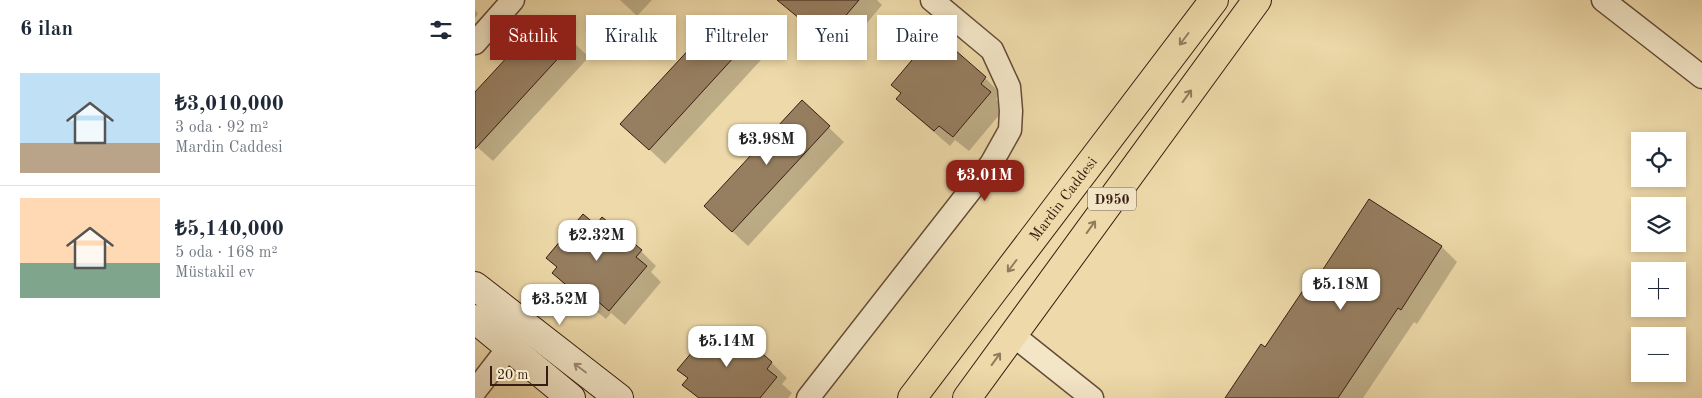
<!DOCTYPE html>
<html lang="tr">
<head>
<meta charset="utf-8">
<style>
  body { margin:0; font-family:"Old Standard TT",serif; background:#f6f6f7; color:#1f2937; height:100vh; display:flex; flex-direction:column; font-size:19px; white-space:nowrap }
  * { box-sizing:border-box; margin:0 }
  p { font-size:16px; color:#747a83 }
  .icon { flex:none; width:28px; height:28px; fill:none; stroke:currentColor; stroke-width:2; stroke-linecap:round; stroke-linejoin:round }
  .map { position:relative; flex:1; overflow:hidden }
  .side { display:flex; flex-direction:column; background:#fff; width:475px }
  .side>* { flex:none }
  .hud { position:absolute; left:15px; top:15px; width:475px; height:45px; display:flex; gap:10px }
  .buttons { position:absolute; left:1156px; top:132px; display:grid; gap:10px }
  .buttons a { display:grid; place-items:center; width:55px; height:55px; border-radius:0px; background:#fff; box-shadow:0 2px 8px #0003; font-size:25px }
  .scale { position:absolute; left:15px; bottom:12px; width:58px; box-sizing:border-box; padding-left:5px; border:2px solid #381c11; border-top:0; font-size:14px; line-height:18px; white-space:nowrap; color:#381c11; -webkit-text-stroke:4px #f3e6c7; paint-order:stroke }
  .price { position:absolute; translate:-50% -42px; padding:0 11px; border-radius:10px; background:#fff; color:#222; font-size:16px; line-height:32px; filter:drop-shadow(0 1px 2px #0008) }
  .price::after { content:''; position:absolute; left:50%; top:30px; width:15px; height:11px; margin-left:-8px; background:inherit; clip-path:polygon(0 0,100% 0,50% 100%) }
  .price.current { background:#8f2418; color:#fff }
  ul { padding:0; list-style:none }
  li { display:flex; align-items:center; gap:15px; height:125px; padding:0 20px }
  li+li { border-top:1px solid #e0e1e3 }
  li span { display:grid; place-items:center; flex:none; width:140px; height:100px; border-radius:0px; color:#555 }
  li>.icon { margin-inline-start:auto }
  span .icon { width:60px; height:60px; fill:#fffc; stroke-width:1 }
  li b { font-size:21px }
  h2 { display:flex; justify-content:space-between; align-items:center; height:60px; padding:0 20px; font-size:21px }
  .chip { padding:0 18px; border-radius:0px; background:#fff; box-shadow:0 2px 8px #0003; font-size:18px; line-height:45px }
  .chip.current { background:#8f2418; color:#fff }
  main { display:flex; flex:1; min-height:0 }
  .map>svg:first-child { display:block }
  .shadow { fill:#0003 }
  .building { fill:#967e60; stroke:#381c11 }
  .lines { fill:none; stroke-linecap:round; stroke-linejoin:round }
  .street-casing { stroke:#654b37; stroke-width:25 }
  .secondary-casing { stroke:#381c11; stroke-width:30 }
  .highway-casing { stroke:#381c11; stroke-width:30 }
  .street { stroke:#f3e6c7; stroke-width:22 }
  .secondary { stroke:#f3e6c7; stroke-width:28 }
  .highway { stroke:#edd9a9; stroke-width:28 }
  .oneway { stroke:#927a5d }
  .oneway2 { stroke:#9f8b75 }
  .labels { text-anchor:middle; stroke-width:5; stroke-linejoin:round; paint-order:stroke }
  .shield { fill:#f3e6c7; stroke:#705948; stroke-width:1 }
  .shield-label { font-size:14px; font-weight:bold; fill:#381c11 }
  .street-label { font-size:15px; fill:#381c11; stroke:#f3e6c7 }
</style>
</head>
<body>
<main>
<section class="side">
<h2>6 ilan<svg class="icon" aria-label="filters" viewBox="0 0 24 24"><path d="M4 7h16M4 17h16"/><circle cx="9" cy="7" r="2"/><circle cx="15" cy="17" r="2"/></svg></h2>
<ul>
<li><span style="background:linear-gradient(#bfe0f5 70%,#b9a48a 0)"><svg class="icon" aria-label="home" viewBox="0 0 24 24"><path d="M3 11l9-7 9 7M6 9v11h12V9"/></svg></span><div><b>₺3,010,000</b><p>3 oda · 92 m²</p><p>Mardin Caddesi</p></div></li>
<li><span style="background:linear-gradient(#ffd9b3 65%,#7fa58c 0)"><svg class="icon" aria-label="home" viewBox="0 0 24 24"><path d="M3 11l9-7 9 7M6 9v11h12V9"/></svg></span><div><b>₺5,140,000</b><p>5 oda · 168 m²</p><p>Müstakil ev</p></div></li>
</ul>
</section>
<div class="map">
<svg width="1227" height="398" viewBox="0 0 1227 398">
  <rect width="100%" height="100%" fill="#edd9a9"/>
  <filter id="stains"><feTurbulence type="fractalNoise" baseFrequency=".004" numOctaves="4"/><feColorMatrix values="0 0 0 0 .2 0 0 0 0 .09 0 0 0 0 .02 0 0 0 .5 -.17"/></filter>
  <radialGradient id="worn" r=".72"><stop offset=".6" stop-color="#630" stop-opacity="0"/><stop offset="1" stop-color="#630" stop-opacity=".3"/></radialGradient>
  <g class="shadow">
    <path d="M145,0H177L162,16Z"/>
    <path d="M303,0H402L407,5L371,48L357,36L352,42Z"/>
    <path d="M0,10L3,14L0,18Z"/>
    <path d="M71,17L114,57L18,161L0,145V94Z"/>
    <path d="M243,20L286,60L190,164L147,124Z"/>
    <path d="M465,53L510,78L525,93L521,99L530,108L494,151L480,140L475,146L438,114L423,99L427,94L418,85Z"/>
    <path d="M327,102L369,142L273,246L246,221Z"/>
    <path d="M895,201L967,247L982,262L942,324L939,322L888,398H752L844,279Z"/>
    <path d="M121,226L166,251L181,266L176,272L186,282L150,325L136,313L131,319L93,288L78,273L83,268L73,258Z"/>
    <path d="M258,330L297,363L312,378L307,384L317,393L313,398H223L209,384L213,379L204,370L251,338Z"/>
  </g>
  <g class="building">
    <path d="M302,0H384L355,34L341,22L336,28Z"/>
    <path d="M71,15L99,41L0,149V92Z"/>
    <path d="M243,18L271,44L174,150L145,124Z"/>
    <path d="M453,41L465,51L472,43L511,77L506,84L516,92L478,137L464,126L459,131L421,99L426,93L416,85Z"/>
    <path d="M327,100L355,126L257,232L229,206Z"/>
    <path d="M894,199L967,246L926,310L923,308L863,398H750L786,344L790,347L839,274L843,277Z"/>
    <path d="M108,214L121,225L127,217L167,250L161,257L172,266L134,311L120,299L115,305L77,273L82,267L71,258Z"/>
    <path d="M239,326L251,336L258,328L297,362L292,369L302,377L285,398H224L207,385L213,378L202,370Z"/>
  </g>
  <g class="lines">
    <defs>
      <g id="street">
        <path d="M1128,0L1227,77"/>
        <path d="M0,43L38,0"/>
        <path d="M538,335L617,398"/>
        <path d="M0,391L34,347"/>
        <path d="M333,398L516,164L535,130L536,111L534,87L517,50L457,0"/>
      </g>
      <g id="secondary">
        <path d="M0,286L144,398"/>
        <path d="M0,319L96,398"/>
      </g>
      <g id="highway">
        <path id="s1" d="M437,398L739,0"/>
        <path d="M492,398L782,0"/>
      </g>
    </defs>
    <use href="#street" class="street-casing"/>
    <use href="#secondary" class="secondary-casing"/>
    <use href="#highway" class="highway-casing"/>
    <use href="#street" class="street"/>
    <use href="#secondary" class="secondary"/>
    <use href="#highway" class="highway"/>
  </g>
  <defs><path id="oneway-shaft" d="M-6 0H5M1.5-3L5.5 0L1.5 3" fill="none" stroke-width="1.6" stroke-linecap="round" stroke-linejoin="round" transform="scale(1.25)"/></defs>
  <g class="oneway">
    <use href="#oneway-shaft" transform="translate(709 39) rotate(127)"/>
    <use href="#oneway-shaft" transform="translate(712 96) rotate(-54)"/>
    <use href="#oneway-shaft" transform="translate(616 227) rotate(-54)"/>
    <use href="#oneway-shaft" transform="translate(537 266) rotate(127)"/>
    <use href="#oneway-shaft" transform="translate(521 359) rotate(-54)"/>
  </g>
  <use class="oneway2" href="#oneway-shaft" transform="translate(105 368) rotate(-143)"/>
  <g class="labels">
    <rect class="shield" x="613" y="187.5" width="48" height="23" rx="4"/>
    <g class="shield-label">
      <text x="637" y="204">D950</text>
    </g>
    <g class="street-label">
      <text dy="5" stroke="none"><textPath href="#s1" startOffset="250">Mardin Caddesi</textPath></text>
    </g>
  </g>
  <rect width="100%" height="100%" filter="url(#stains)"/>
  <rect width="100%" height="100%" fill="url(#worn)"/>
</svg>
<div class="buttons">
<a><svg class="icon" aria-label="locate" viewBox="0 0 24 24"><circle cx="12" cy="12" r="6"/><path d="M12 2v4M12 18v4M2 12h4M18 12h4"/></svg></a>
<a><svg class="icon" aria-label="layers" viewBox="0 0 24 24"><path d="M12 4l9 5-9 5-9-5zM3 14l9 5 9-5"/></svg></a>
<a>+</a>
<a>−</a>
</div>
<div class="scale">20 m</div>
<b class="price" style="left:292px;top:166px">₺3.98M</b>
<b class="price current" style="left:510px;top:202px">₺3.01M</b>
<b class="price" style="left:122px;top:262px">₺2.32M</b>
<b class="price" style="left:866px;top:311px">₺5.18M</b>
<b class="price" style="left:85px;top:326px">₺3.52M</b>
<b class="price" style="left:252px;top:368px">₺5.14M</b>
<div class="hud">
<a class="chip current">Satılık</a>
<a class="chip">Kiralık</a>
<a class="chip">Filtreler</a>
<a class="chip">Yeni</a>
<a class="chip">Daire</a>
</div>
</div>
</main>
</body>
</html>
